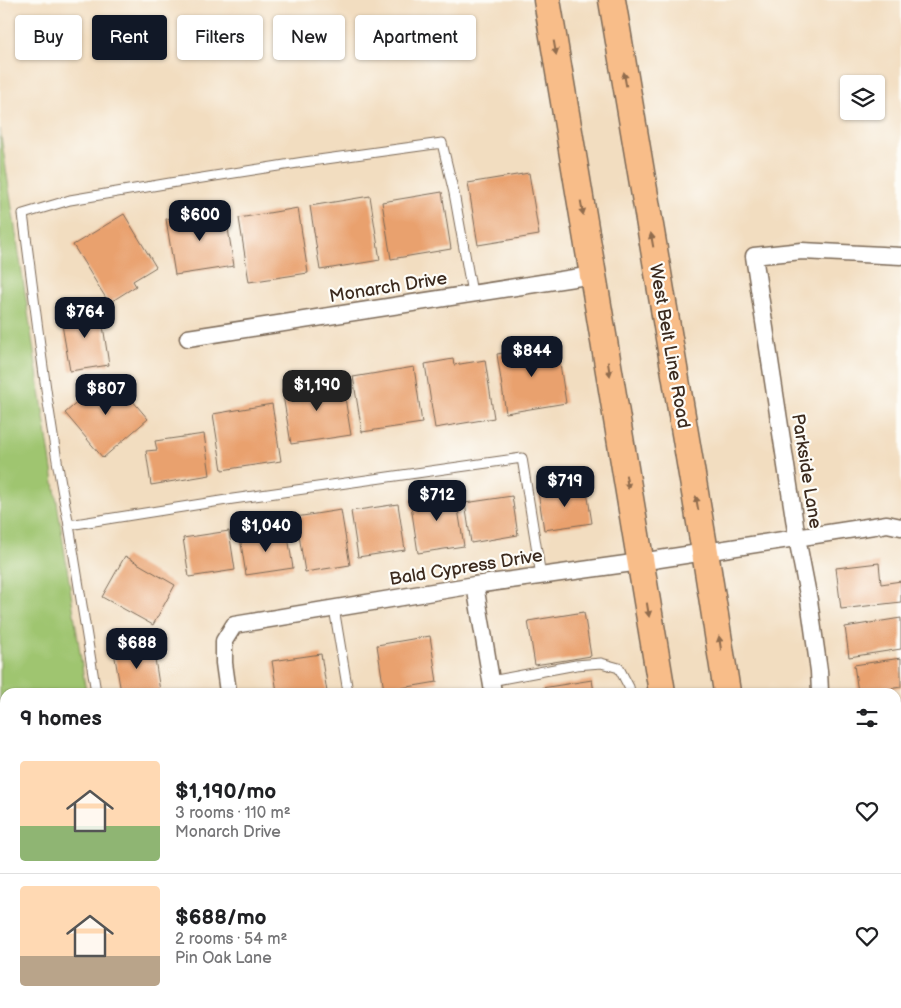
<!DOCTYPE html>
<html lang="en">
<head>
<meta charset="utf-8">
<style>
  body { margin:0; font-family:"Balsamiq Sans",sans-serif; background:#f2f2f2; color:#202124; height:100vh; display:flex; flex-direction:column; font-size:19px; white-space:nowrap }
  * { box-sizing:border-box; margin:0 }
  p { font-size:16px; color:#757577 }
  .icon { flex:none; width:28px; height:28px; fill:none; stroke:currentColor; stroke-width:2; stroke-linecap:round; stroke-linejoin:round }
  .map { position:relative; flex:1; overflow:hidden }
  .drawer { position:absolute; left:0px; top:688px; width:901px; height:321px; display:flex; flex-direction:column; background:#fff; border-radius:15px 15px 0 0; box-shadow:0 1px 4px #0004 }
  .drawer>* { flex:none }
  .banner { position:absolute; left:15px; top:15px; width:500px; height:45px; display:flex; gap:10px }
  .buttons { position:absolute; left:840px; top:75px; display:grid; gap:10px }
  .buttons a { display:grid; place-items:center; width:45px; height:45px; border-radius:5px; background:#fff; box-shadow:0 1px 4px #0004; font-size:25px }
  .price { position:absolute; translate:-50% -42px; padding:0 11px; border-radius:10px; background:#111827; color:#fff; font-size:16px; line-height:32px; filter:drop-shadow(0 1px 2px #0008) }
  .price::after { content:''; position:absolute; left:50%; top:30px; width:15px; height:11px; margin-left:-8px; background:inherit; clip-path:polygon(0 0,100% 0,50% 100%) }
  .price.active { background:#222; color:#fff }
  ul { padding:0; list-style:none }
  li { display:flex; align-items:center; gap:15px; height:125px; padding:0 20px }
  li+li { border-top:1px solid #e0e0e0 }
  li span { display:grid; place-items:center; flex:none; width:140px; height:100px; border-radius:5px; color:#555 }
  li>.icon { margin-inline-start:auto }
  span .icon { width:60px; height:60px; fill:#fffc; stroke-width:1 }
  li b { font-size:21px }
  h2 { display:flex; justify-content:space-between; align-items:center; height:60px; padding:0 20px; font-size:21px }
  .chip { padding:0 18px; border-radius:5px; background:#fff; box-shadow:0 1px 4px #0004; font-size:18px; line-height:45px }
  .chip.active { background:#111827; color:#fff }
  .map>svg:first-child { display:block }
  .green { fill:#9fc570; stroke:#6d7847 }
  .building { fill:#e9a16e }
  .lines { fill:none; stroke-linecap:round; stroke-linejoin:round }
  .lane-casing { stroke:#7b6957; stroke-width:11 }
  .street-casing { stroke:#7b6957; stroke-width:19 }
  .primary-casing { stroke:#7b6957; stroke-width:29 }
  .lane { stroke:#fff; stroke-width:9 }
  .street { stroke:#fff; stroke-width:16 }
  .primary { stroke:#f8bd89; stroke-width:26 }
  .oneway { fill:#906c4e }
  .labels { text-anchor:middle; stroke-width:4.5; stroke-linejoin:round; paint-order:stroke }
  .street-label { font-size:18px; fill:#3b2a1e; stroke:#fdfcf7 }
</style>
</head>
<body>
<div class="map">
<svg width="901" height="1008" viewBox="0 0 901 1008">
  <rect width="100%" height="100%" fill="#fdfcf7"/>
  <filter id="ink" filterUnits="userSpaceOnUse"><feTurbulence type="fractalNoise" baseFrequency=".02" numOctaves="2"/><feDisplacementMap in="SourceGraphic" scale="10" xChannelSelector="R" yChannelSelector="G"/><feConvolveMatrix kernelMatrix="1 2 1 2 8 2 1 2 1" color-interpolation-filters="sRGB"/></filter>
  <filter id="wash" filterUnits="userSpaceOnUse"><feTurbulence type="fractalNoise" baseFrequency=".0096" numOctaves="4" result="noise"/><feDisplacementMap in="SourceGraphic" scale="20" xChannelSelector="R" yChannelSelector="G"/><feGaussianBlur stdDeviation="1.12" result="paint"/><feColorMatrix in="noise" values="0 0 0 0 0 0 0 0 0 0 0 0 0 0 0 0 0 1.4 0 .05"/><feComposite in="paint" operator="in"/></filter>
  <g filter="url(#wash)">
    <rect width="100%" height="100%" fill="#f2ddc0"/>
    <g class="green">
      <path d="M0,129L86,692H5V910L0,879Z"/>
      <path d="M20,1004H135L136,1008H21Z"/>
    </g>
    <g id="blocks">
      <g class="building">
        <path d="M529,173L539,235L478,245L468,183Z"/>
        <path d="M442,192L451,249L391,259L382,202Z"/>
        <path d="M370,196L380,260L320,270L310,206Z"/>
        <path d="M298,208L308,273L249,282L239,218Z"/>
        <path d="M225,210L234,266L175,275L166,219Z"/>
        <path d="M124,214L156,267L133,281L136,286L109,303L73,245Z"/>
        <path d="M100,306L109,365L70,371L60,313Z"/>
        <path d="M557,344L566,403L506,413L497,354Z"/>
        <path d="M453,359L454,365L485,360L494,418L435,428L425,364Z"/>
        <path d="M414,367L422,423L362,432L353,377Z"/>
        <path d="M110,374L148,419L103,458L65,413Z"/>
        <path d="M342,379L351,435L291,444L282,389Z"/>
        <path d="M272,404L281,461L222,470L213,414Z"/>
        <path d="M204,434L210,475L151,485L146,451L157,450L155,441Z"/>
        <path d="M586,485L592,523L544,530L538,492Z"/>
        <path d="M455,491L464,546L418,553L410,499Z"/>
        <path d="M512,496L518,535L471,543L465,503Z"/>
        <path d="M398,504L405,550L358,557L351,511Z"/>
        <path d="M341,510L350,565L305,572L296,517Z"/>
        <path d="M287,530L293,568L246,575L240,537Z"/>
        <path d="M229,531L235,570L189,577L183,538Z"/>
        <path d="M125,556L175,585L153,625L102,597Z"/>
        <path d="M879,563L881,584L901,581V602L841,609L836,568Z"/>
        <path d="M584,612L591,656L535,665L528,621Z"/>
        <path d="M901,618V649L849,657L845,627Z"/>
        <path d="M430,636L437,682L384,691L377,645Z"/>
        <path d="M153,646L160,691L151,692H121L114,652Z"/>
        <path d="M321,654L327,692H277L272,661Z"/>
        <path d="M901,658V687L868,692H858L854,665Z"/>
        <path d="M592,680L594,692H542V688Z"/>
        <path d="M896,701H901V742L896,741Z"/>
        <path d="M169,1004H227V1008H170Z"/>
        <path d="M327,1004H382V1008H328Z"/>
        <path d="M436,1004H480V1005L460,1008H437Z"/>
        <path d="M636,1004H647V1008H616V1007Z"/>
      </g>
    </g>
  </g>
  <g filter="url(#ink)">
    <use href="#blocks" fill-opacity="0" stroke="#7b6957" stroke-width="1"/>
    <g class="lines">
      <defs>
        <g id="lane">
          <path d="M69,525C48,423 37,318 23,214L70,200L170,183L304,162L442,143L454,193L472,293"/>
          <path d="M334,608L348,692"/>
          <path d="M491,681L576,665L601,663L619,668L629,687L630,692"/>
          <path d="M96,692L69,525L233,499L522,458L541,576"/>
          <path d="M0,832L5,866"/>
          <path d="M25,1004L26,1008"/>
          <path d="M146,1004L147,1008"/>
          <path d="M399,1004L400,1008"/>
          <path d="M680,1004L681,1008"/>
        </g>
        <g id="street">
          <path d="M188,338L593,275"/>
          <path d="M475,585L493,692"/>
          <path d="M228,692L224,663V641L234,625L475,585L640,562L887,524L901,527"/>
          <path d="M820,692L819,671L809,600L797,538L754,256L802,251L901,256"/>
          <path d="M280,1004L281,1008"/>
          <path d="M545,1004L546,1008"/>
          <path d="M843,1004L846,1008"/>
        </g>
        <g id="primary">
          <path d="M547,0L607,359L662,692"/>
          <path d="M612,0L705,552L727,692"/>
          <path d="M712,1004L713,1008"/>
          <path d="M778,1004V1008"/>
        </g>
      </defs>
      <use href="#lane" class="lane-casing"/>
      <use href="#street" class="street-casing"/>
      <use href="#primary" class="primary-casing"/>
      <use href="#lane" class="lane"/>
      <use href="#street" class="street"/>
      <use href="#primary" class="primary"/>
    </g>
    <defs><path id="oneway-solid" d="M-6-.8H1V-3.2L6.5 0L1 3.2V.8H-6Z" transform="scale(1.25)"/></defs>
    <g class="oneway">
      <use href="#oneway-solid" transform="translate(555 48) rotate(80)"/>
      <use href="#oneway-solid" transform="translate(625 79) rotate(-100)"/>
      <use href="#oneway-solid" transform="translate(582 208) rotate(80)"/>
      <use href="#oneway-solid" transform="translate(652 240) rotate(-100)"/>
      <use href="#oneway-solid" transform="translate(609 369) rotate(81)"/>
      <use href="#oneway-solid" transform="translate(627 482) rotate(81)"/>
      <use href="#oneway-solid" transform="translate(697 503) rotate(-100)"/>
      <use href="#oneway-solid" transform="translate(648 610) rotate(81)"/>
      <use href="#oneway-solid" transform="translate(720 643) rotate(-99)"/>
    </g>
  </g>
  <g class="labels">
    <g class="street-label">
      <text transform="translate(388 287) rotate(-9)" y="6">Monarch Drive</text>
      <text transform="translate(670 346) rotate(80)" y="6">West Belt Line Road</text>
      <text transform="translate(807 471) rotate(81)" y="6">Parkside Lane</text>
      <text transform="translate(466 567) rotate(-9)" y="6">Bald Cypress Drive</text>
    </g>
  </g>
</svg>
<div class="buttons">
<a><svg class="icon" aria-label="layers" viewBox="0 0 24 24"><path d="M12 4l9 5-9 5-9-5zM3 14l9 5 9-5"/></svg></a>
</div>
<b class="price" style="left:200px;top:242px">$600</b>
<b class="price" style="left:85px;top:339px">$764</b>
<b class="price" style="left:532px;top:378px">$844</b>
<b class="price active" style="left:317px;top:412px">$1,190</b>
<b class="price" style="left:106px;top:416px">$807</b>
<b class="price" style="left:565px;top:508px">$719</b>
<b class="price" style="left:437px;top:522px">$712</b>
<b class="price" style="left:266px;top:553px">$1,040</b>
<b class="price" style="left:137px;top:670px">$688</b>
<div class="banner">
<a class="chip">Buy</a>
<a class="chip active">Rent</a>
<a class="chip">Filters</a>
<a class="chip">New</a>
<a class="chip">Apartment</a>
</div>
<section class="drawer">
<h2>9 homes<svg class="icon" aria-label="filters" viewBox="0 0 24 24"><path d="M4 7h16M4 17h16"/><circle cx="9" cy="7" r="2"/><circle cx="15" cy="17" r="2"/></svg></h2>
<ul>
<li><span style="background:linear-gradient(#ffd9b3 65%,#8fb573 0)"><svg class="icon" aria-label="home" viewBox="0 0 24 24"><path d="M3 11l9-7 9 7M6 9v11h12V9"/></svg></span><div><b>$1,190/mo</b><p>3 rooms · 110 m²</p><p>Monarch Drive</p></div><svg class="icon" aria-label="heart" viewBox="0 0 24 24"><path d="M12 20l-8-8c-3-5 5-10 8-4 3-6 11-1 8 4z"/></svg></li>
<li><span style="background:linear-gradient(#ffd9b3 70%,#b9a48a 0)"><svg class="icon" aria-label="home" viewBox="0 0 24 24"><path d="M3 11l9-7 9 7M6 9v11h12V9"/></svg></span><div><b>$688/mo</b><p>2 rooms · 54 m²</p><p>Pin Oak Lane</p></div><svg class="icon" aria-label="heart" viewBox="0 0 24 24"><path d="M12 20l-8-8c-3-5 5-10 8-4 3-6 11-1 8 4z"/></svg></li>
</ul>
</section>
</div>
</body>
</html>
